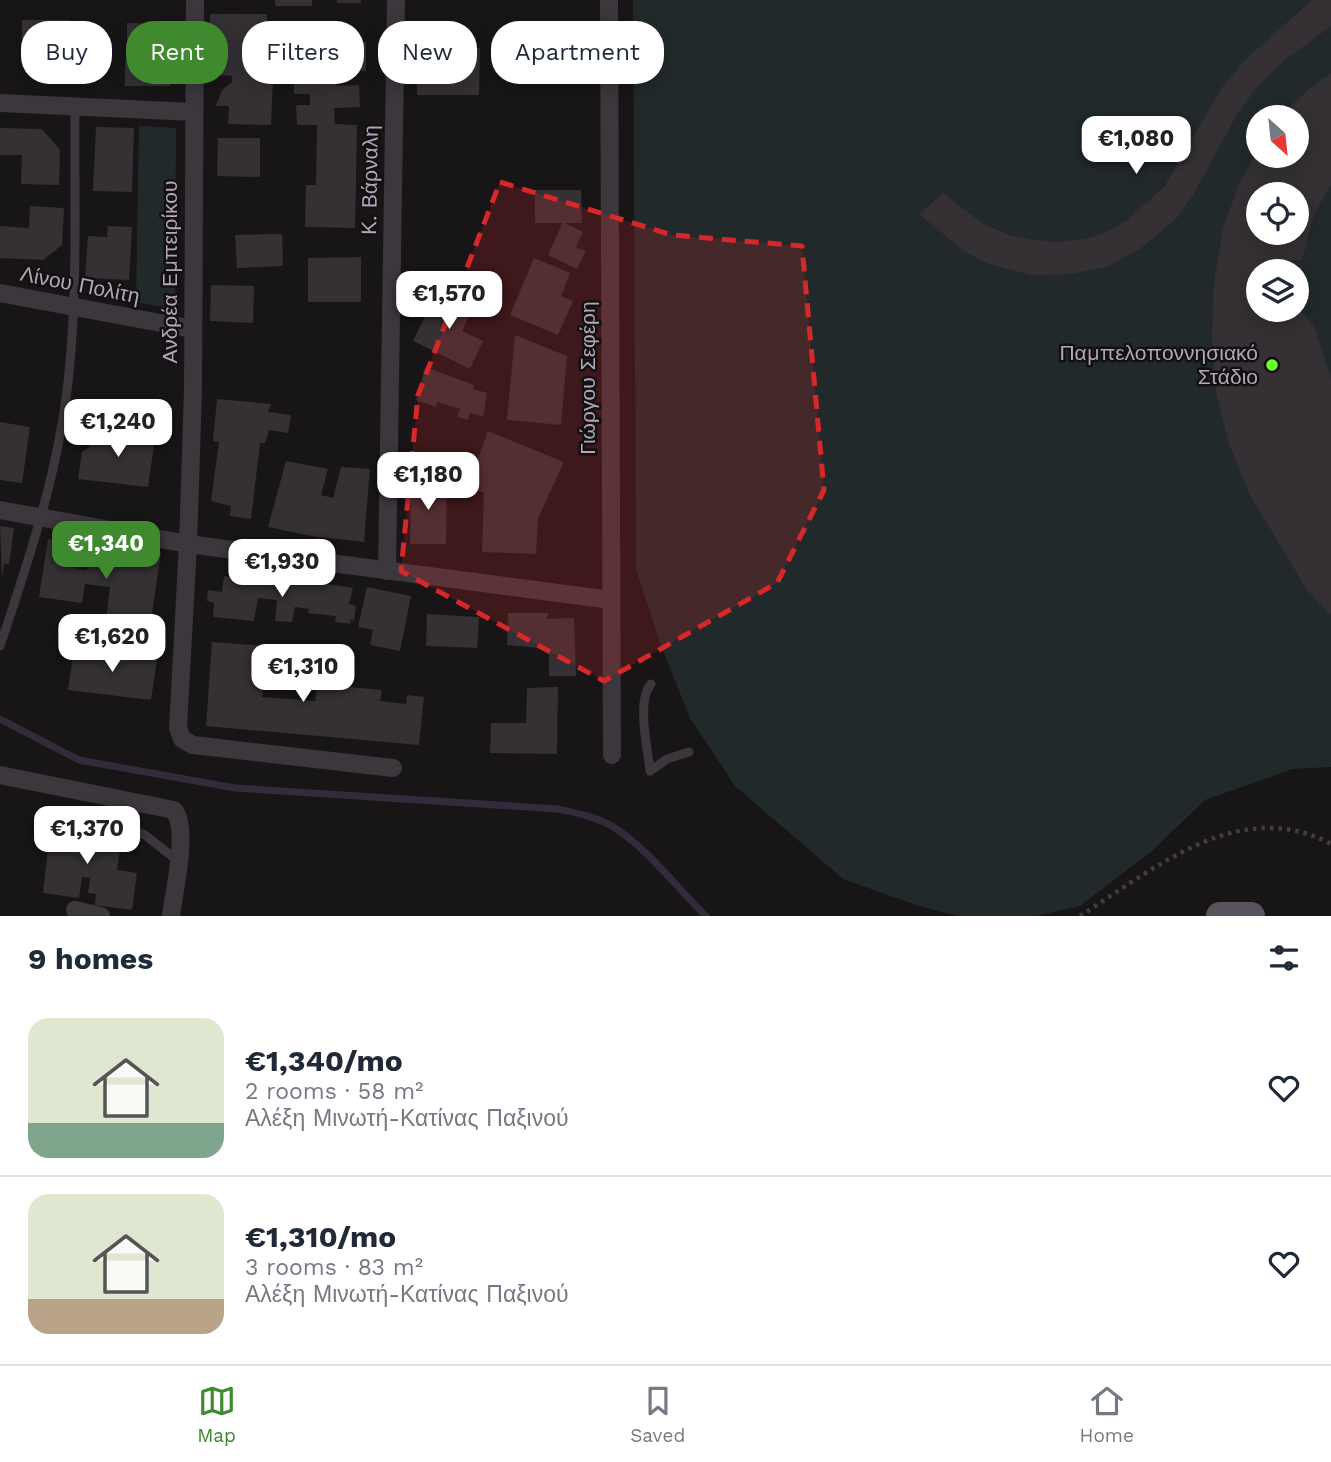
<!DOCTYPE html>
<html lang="en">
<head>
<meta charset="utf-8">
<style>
  body { margin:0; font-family:"Work Sans",sans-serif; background:#f6f6f7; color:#1f2937; height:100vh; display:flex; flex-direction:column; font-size:26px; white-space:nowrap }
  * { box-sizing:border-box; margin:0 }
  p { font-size:23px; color:#747a83 }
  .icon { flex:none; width:38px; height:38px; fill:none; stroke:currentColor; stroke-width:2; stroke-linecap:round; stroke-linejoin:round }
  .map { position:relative; height:916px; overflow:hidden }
  .drawer { display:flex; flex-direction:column; background:#fff; flex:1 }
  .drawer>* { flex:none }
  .guide { position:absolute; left:21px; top:21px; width:700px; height:63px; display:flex; gap:14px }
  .needle { width:46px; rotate:153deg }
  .buttons { position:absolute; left:1246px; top:105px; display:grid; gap:14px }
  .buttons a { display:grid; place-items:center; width:63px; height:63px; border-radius:50%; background:#fff; box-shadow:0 4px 18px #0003; font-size:35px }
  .price { position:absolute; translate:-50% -60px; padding:0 16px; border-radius:14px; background:#fff; color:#222; font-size:23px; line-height:46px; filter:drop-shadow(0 2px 4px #0008) }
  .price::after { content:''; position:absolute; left:50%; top:42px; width:21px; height:16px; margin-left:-10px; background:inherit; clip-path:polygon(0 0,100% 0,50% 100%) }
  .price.selected { background:#3f892f; color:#fff }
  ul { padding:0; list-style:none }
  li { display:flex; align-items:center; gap:21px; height:175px; padding:0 28px }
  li+li { border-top:2px solid #e0e1e3 }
  li span { display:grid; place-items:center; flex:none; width:196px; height:140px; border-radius:21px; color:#555 }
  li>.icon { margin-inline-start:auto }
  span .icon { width:84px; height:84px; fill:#fffc; stroke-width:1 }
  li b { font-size:30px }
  h2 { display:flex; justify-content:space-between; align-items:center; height:84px; padding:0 28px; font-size:30px }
  .pill { padding:0 24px; border-radius:28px; background:#fff; box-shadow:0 4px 18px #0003; font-size:24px; line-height:63px }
  .pill.selected { background:#3f892f; color:#fff }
  .dock { display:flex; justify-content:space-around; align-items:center; height:98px; border-top:2px solid #e0e1e3; background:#fff; font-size:19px; color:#747a83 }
  .dock a { display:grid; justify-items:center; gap:4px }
  .dock .selected { color:#3f892f }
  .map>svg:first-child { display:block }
  .green { fill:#21292b; fill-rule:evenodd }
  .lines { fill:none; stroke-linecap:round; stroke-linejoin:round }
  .stream { stroke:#332a3c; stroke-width:7 }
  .building { fill:#343034; fill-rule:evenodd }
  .path { stroke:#423c44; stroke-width:4.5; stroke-dasharray:3.5 5; stroke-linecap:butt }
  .service { stroke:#3c363d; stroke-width:9 }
  .minor { stroke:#3c363d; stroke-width:18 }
  .primary { stroke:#5a525c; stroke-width:28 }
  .marked { fill:#d62828; fill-opacity:0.2; stroke:#d62828; stroke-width:5; stroke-dasharray:14 9; stroke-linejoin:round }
  .poi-dot { fill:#67ff26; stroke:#131012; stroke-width:2.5 }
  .labels { text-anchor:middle; stroke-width:5; stroke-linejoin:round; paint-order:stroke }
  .street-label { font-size:21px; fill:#b4a6b9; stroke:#131012 }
  .poi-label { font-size:21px; fill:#b4a6b9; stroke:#131012; text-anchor:end }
</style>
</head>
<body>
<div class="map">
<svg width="1331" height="916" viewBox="0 0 1331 916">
  <rect width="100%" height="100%" fill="#181517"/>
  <g class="green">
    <path d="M633,0H1331V767L1292,769L1205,800L1152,851L1080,906L1036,916H958L919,906L843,879L735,786L690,718L660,643L636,569ZM1258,117H1297V156H1258ZM1258,194H1297V233H1258ZM1258,271H1297V310H1258Z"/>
    <path d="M139,126L176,128L175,310L136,302Z"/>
  </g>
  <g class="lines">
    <path class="stream" d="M0,719L79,760L235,788L558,809C577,813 598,817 615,828C650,851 676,887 706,916"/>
  </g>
  <g class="building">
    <rect x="275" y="0" width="37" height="6"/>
    <rect x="337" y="0" width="24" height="3"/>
    <path d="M1312,0H1331V26L1284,61L1256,88L1236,116L1193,195L1176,219L1141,248L1109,266L1071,274L1031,275L989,264L964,251L919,214L943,193L983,224L1009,235L1032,240L1058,242L1085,239L1105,233L1126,221L1164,187L1223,86L1247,58Z"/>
    <path d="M210,14H267V37H254L253,55H274L271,125L228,124L229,106H216L222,90L232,82V76L210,74Z"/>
    <path d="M22,20H70V79H44V67H22Z"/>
    <path d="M127,23L171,24L170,86H125V61H135V47H127Z"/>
    <path d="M342,31V43L366,42V71L335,72L336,86L359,85L360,107L334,108L335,124L357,125L355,228L305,227L306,185H316L317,125H297L296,105H310V94H294V72H307V32Z"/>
    <path d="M417,48H480L479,95H417Z"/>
    <path d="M1331,73V184L1314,215L1302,260H1285L1284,271H1258V310H1297V306L1314,326L1331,378V615L1307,590L1250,495L1229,444L1216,392L1212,337L1214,283L1223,228L1239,184L1258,150V156H1297V117H1279L1307,91ZM1258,194H1297V233H1258Z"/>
    <path d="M96,127L134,128L132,192L93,191Z"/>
    <path d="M0,128L42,129L60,150L59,185L21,184L22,155H0Z"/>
    <path d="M218,138H260V177L217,176Z"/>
    <path d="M535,190H581L582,223H535Z"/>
    <path d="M30,206L64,208L62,245L43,260L0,258V226L29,228Z"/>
    <path d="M563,222L583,232L576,247L586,251L577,269L548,255Z"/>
    <path d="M108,226L132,227L129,280L85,278L88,236L107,237Z"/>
    <path d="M282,234L283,266L237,268L235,235Z"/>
    <path d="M361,257V302H308V258Z"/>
    <path d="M534,258L570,273L561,296L573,301L558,335L510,315Z"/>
    <path d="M211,285L254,286L253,323L210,321Z"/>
    <path d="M437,291L473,308L462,331L483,341L470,369L413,341Z"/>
    <path d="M515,335L567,356L561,425L507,420Z"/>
    <path d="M425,367L474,385L473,389L487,393L483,417L470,413L468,420L457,417L460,409L437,402L436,407L416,400Z"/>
    <path d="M217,399L271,404L268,412L291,415L288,433L269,430L265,443H260L251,519L230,516L231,506L211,501L219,442L213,441Z"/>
    <path d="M0,422L30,427L22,483L0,480Z"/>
    <path d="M93,428L155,438L148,487L78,479L82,452L90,447Z"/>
    <path d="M488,431L564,462L538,518L536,554L482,552L484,493L468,486Z"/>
    <path d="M286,461L328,469L321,495L333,498L341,467L370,469L364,542L311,536L268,527Z"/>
    <path d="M411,479L447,480L446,544H410Z"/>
    <path d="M0,526L14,528L9,565L4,563L2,579Z"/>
    <path d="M48,539L77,543L73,568L87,570L92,543L161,552L149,634L105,628L110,587L85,584L82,603L39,597Z"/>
    <path d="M224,576L282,584L283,577L353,588L349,604L356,606L354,621L351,619L350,624L335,622L336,616L308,613L309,609L295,607L292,622L275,621L277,600L258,598L254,621L213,617L214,603L207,601L208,590L222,592Z"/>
    <path d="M367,587L411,596L400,651L370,645L373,630L358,627Z"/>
    <path d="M508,613H548L547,619L574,618L576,676H549V649L507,645Z"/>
    <path d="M427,614L479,617L477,648L426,646Z"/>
    <path d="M212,642L265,646L262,697L315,701L317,684L382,690L380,701L406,704L407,695L424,697L419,745L206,726Z"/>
    <path d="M74,649L157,659L151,700L68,690Z"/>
    <path d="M558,687L557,754L490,753L491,723H526L527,688Z"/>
    <path d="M44,824L122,837L117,870L137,873L132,910L95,905L96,894L88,893L90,878L82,877L79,898L43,893L48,849L40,848Z"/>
  </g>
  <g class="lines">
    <path class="path" d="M1080,916C1154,869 1240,795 1331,844"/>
    <g class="service">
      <path d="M0,646C30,557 60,466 69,373C78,285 74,195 75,106"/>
      <path d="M650,771C648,749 636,701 651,684"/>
      <path d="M650,771L667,759L689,752"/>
      <path d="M44,815L125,827L145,835L178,861"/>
    </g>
    <g class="minor">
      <path d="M195,0L193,390L188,544L178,728L182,739L193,745L393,768"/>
      <path d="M609,0L612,755"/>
      <path d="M0,103L194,112"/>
      <path d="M0,293L193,329"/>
      <path d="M0,510L188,544L611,600"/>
      <path d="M387,571L396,0"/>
      <path d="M0,775L174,810C189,830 174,891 171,916"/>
      <path d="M75,910L101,916"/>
    </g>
    <path class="primary" d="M1220,916H1251"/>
  </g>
  <path class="marked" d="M500,182L672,235L802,246L824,490L777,583L604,681L401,571L418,395Z"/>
  <circle class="poi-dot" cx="1272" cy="365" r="7"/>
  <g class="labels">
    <g class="street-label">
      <text transform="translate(370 180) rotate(-89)" y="7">Κ. Βάρναλη</text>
      <text transform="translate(170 272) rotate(-90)" y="7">Ανδρέα Εμπειρίκου</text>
      <text transform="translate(80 285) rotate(11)" y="7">Λίνου Πολίτη</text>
      <text transform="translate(588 378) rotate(-90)" y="7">Γιώργου Σεφέρη</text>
    </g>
    <g class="poi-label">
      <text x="1258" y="360">Παμπελοποννησιακό<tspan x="1258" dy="24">Στάδιο</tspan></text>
    </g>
  </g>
</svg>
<div class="buttons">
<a><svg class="needle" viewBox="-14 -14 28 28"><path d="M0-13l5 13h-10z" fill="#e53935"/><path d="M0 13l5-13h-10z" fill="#747a83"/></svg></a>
<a><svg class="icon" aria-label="locate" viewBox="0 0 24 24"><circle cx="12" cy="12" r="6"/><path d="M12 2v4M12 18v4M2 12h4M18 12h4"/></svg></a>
<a><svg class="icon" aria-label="layers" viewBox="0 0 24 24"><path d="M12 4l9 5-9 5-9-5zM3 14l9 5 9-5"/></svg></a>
</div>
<b class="price" style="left:1136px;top:176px">€1,080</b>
<b class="price" style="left:449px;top:331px">€1,570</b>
<b class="price" style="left:118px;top:459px">€1,240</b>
<b class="price" style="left:428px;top:512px">€1,180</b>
<b class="price selected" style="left:106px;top:581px">€1,340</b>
<b class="price" style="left:282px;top:599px">€1,930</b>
<b class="price" style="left:112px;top:674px">€1,620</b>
<b class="price" style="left:303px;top:704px">€1,310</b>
<b class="price" style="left:87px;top:866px">€1,370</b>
<div class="guide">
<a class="pill">Buy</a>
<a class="pill selected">Rent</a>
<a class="pill">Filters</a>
<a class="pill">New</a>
<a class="pill">Apartment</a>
</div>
</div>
<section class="drawer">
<h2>9 homes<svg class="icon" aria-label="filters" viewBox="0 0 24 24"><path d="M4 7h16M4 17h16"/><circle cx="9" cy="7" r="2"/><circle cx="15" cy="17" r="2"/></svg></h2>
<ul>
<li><span style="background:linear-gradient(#dfe7d0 75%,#7fa58c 0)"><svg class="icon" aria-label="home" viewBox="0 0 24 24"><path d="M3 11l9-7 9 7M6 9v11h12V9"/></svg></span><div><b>€1,340/mo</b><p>2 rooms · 58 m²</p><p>Αλέξη Μινωτή-Κατίνας Παξινού</p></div><svg class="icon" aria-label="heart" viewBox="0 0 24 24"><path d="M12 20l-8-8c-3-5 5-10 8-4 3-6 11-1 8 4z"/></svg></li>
<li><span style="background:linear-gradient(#dfe7d0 75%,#b9a48a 0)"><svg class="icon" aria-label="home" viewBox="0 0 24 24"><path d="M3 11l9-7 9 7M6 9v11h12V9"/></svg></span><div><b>€1,310/mo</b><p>3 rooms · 83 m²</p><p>Αλέξη Μινωτή-Κατίνας Παξινού</p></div><svg class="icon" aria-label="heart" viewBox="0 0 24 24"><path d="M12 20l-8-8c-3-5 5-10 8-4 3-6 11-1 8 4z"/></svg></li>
</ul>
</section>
<nav class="dock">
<a class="selected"><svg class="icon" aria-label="map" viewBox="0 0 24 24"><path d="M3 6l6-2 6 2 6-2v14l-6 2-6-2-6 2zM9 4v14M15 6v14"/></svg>Map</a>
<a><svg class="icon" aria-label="saved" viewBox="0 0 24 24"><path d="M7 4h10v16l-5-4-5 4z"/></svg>Saved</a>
<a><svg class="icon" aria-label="home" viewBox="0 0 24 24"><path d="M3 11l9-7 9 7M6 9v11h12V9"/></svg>Home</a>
</nav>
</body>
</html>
